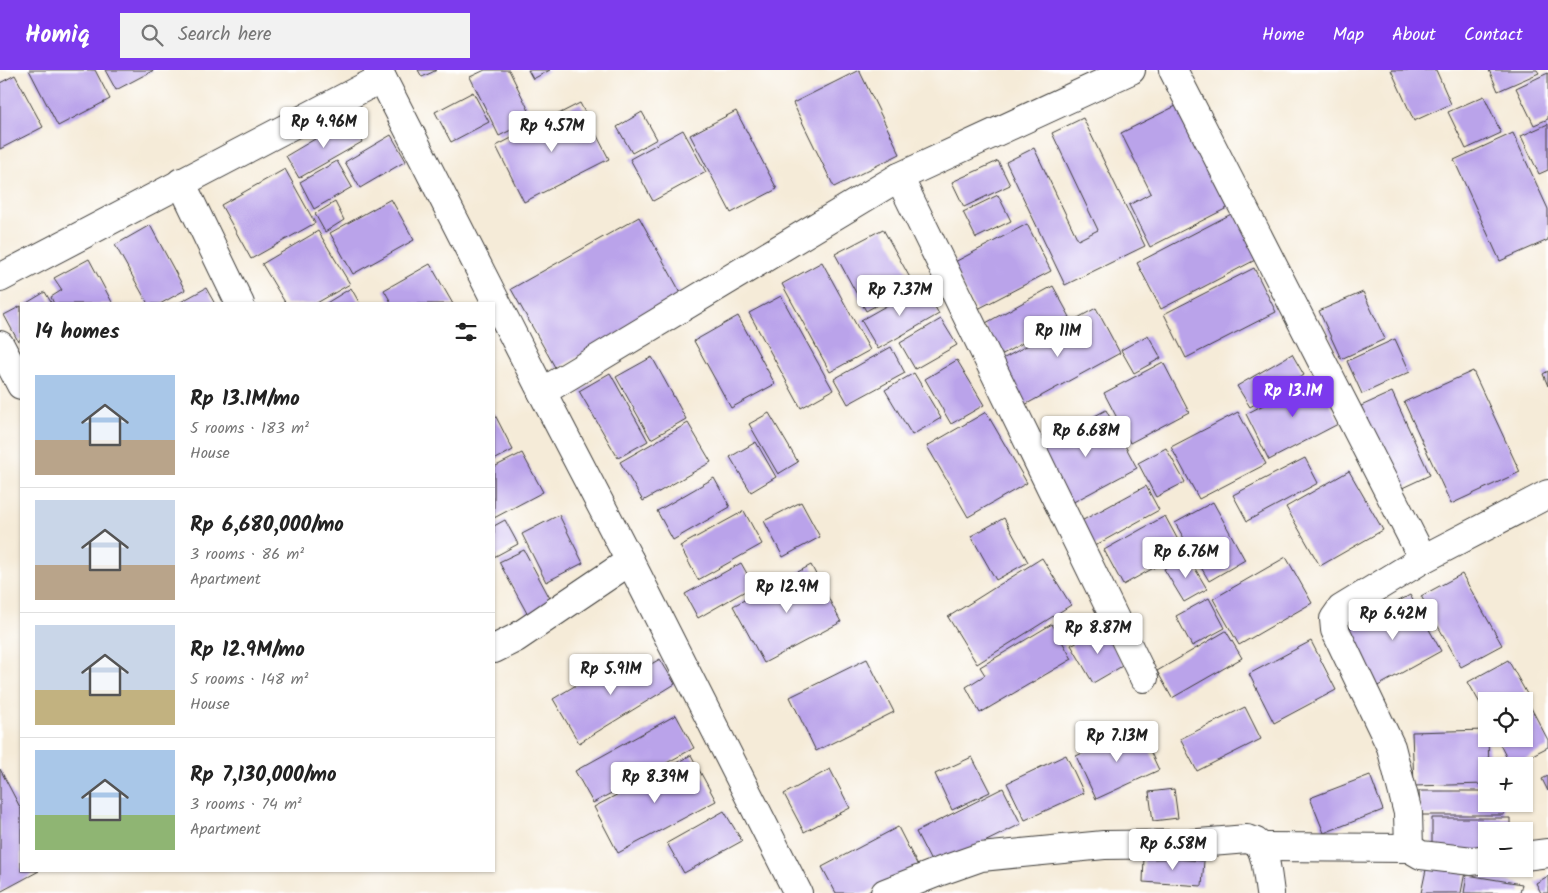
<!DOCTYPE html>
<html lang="en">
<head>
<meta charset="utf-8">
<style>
  body { margin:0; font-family:Kalam,sans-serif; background:#f2f2f2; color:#222; height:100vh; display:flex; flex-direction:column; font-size:19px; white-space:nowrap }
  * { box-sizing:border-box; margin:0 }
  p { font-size:16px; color:#767676 }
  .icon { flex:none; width:28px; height:28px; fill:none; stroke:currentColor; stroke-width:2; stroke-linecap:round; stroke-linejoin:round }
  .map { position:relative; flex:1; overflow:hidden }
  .details { position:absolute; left:20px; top:232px; width:475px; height:570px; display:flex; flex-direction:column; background:#fff; border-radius:0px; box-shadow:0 1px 4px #0004 }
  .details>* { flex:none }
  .tools { position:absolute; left:1478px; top:622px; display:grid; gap:10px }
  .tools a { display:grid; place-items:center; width:55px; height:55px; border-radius:0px; background:#fff; box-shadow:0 1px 4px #0004; font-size:25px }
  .price { position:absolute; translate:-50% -42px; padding:0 11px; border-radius:5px; background:#fff; color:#222; font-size:16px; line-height:32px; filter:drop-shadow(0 1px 2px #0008) }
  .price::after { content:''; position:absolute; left:50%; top:30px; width:15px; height:11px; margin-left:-8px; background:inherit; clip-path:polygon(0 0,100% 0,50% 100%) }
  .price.current { background:#7c3aed; color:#fff }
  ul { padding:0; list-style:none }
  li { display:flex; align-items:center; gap:15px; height:125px; padding:0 15px }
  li+li { border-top:1px solid #e0e0e0 }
  li span { display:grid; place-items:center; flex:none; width:140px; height:100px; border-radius:0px; color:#555 }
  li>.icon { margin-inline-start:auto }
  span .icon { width:60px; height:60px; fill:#fffc; stroke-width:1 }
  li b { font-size:21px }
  h2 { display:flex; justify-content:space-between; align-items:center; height:60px; padding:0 15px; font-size:21px }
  header { display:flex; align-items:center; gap:30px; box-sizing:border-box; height:70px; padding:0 25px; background:#7c3aed; color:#fff }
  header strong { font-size:24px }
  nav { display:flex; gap:28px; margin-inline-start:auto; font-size:18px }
  .search { width:350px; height:45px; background:#f2f2f2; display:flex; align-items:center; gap:12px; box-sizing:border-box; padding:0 18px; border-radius:0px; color:#767676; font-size:19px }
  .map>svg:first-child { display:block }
  .building { fill:#baa3ea }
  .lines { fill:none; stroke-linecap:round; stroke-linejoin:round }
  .minor-casing { stroke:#3d3b38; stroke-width:30 }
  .minor { stroke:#fff; stroke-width:28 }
</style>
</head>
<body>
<header>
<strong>Homiq</strong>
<div class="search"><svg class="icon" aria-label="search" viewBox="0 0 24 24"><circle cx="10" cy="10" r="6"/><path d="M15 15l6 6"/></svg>Search here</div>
<nav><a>Home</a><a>Map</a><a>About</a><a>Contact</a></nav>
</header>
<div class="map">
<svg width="1548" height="823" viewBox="0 0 1548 823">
  <rect width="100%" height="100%" fill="#fff"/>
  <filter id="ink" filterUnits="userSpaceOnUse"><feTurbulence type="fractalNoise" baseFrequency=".02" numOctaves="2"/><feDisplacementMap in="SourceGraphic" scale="10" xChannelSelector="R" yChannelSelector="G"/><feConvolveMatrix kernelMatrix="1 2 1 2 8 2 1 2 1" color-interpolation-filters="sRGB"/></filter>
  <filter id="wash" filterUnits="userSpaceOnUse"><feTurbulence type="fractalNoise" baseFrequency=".0096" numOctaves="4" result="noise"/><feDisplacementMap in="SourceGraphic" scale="20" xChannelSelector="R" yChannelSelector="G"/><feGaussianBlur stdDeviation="1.12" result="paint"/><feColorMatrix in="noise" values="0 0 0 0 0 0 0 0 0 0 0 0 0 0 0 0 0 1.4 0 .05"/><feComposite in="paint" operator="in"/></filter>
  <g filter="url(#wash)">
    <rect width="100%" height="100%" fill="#f5ebd8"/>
    <g id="blocks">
      <g class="building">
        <path d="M29,0H95L110,29L58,56Z"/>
        <path d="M105,0H154L116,20Z"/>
        <path d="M418,0H437L422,7Z"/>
        <path d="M485,0H509L533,49L499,66L470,7Z"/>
        <path d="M528,0H550L533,9Z"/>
        <path d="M859,0L900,84L834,117L793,33Z"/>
        <path d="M1391,0H1436L1451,34L1414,51Z"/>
        <path d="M1489,0H1537L1539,3L1498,21Z"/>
        <path d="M1548,3V49L1534,55L1516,18Z"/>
        <path d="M15,5L43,57L0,79V13Z"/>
        <path d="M473,22L489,52L451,72L435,42Z"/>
        <path d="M1484,26L1501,63L1466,79L1448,42Z"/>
        <path d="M580,33L609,89L524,132L496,76Z"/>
        <path d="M1182,33L1233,135L1150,177L1129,135L1151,123L1121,63Z"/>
        <path d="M736,41L777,119L731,143L690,65Z"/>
        <path d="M642,42L657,69L632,83L617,57Z"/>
        <path d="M1083,48L1145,176L1065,215L1006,92L1034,78L1078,170L1098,160L1052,63Z"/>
        <path d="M349,49L362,72L299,108L286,86Z"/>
        <path d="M1548,54V100L1539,104L1521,66Z"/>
        <path d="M683,60L706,102L653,131L630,89Z"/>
        <path d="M1513,63L1548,139V170L1500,191L1454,90Z"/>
        <path d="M391,65L406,91L360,118L345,92Z"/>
        <path d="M337,91L352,117L314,139L300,112Z"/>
        <path d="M998,91L1010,115L964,137L952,112Z"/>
        <path d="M285,99L315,153L251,189L221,135Z"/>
        <path d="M998,125L1011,151L976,168L963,142Z"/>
        <path d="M391,129L414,170L353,204L330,163Z"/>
        <path d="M335,132L344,150L325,162L315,144Z"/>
        <path d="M1235,142L1259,188L1161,239L1137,193Z"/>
        <path d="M639,147L683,227L556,299L511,219Z"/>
        <path d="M1027,154L1051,201L976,240L951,194Z"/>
        <path d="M150,155L185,220L160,234H148L115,175Z"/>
        <path d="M883,159L914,215L866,241L835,184Z"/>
        <path d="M318,161L350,214L315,234H286L262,194Z"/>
        <path d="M89,189L113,234H54L51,227L62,220L54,208Z"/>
        <path d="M822,192L870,280L830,302L782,214Z"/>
        <path d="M430,194L453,234H392L384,220Z"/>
        <path d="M1254,198L1276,242L1186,288L1164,244Z"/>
        <path d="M923,215L939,244L878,279L861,250Z"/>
        <path d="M1053,216L1070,247L1001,285L984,254Z"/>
        <path d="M206,218L215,234H177Z"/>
        <path d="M351,218L360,234H325Z"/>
        <path d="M45,222L52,234H25Z"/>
        <path d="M1363,222L1385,269L1341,289L1319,241Z"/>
        <path d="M781,226L833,320L801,338L749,243Z"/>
        <path d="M21,236V269L18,271L4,245Z"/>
        <path d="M1096,238L1120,283L1021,337L997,292Z"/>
        <path d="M738,246L775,314L731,338L694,271Z"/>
        <path d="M941,249L957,275L915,299L900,273Z"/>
        <path d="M1148,265L1161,288L1134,303L1121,280Z"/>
        <path d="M1395,269L1410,302L1362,324L1347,291Z"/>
        <path d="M891,277L905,303L848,334L834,309Z"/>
        <path d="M1292,284L1304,305L1250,337L1237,316Z"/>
        <path d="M652,287L686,349L651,369L616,307Z"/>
        <path d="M957,290L984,335L951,354L925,309Z"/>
        <path d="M1163,292L1189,342L1130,373L1104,323Z"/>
        <path d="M1473,301L1520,402L1451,434L1404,332Z"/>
        <path d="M1548,301V316L1543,304Z"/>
        <path d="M610,303L648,371L618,388L579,321Z"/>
        <path d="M914,303L941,348L912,365L885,320Z"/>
        <path d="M1317,307L1340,353L1269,390L1246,344Z"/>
        <path d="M1392,322L1430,405L1398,420L1361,336Z"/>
        <path d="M1106,340L1137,398L1066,436L1035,378Z"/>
        <path d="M986,342L1027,413L968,447L927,376Z"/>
        <path d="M1238,342L1266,394L1199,429L1171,377Z"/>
        <path d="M494,343L513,380L494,390Z"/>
        <path d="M769,343L798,392L778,404L749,354Z"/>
        <path d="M688,353L711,392L643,431L620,392Z"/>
        <path d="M756,372L776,407L751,422L730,387Z"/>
        <path d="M1166,378L1185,412L1156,427L1138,393Z"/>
        <path d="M522,383L543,422L494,448V397Z"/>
        <path d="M1305,388L1318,413L1247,451L1233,425Z"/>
        <path d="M1349,401L1383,460L1320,496L1286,437Z"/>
        <path d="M714,408L730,437L673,470L657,441Z"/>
        <path d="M1146,416L1159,440L1087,480L1074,455Z"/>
        <path d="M801,432L820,467L783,487L764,451Z"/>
        <path d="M1213,432L1245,490L1209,511L1175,453Z"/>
        <path d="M744,441L762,474L698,510L680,476Z"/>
        <path d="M559,445L583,493L546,512L522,464Z"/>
        <path d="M1165,446L1184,481L1123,515L1104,480Z"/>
        <path d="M1004,448L1028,492L996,510L971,466Z"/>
        <path d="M505,450L518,474L494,487V456Z"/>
        <path d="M524,480L553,534L529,547L499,492Z"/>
        <path d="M1187,485L1207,519L1184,532L1164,499Z"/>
        <path d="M1286,487L1312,533L1239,575L1213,529Z"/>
        <path d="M1042,488L1071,535L977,594L948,547Z"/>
        <path d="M741,493L754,516L698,548L685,524Z"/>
        <path d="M811,495L841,552L764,593L733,536Z"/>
        <path d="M1462,504L1502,575L1461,597L1421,526Z"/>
        <path d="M1410,525L1441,581L1376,617L1345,560Z"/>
        <path d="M1209,528L1225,558L1192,576L1176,546Z"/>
        <path d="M1052,554L1072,589L980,643L966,617L985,605L980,597Z"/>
        <path d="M1103,557L1124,595L1093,613L1071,575Z"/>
        <path d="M1226,561L1242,588L1172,628L1157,601Z"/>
        <path d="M1311,571L1336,620L1274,653L1249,604Z"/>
        <path d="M626,585L637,602L660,589L675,614L579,673L553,629Z"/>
        <path d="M867,589L894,642L816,681L790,627Z"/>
        <path d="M1508,590L1527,624L1513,631H1486V644L1468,612Z"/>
        <path d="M1529,634L1548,670V677L1511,696L1497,669H1524V636Z"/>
        <path d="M1245,637L1261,669L1197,701L1180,669Z"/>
        <path d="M676,645L694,678L593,733L575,701Z"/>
        <path d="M1139,657L1159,700L1096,729L1076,686Z"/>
        <path d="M1486,660V669H1488L1489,696H1486V714L1414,716L1412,662Z"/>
        <path d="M691,685L716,731L618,783L594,737Z"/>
        <path d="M1066,685L1084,723L1025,750L1007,713Z"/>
        <path d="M972,687L990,722L952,740L935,704Z"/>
        <path d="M0,699L21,739V801H39L0,822Z"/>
        <path d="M830,699L850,738L804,762L784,724Z"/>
        <path d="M1370,705L1383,740L1324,763L1310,728Z"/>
        <path d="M1548,706V721L1542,709Z"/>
        <path d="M1003,718L1021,754L934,797L916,762Z"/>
        <path d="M1174,719L1178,748L1153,751L1149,722Z"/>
        <path d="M1419,721H1486V734H1504V745H1420Z"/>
        <path d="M724,741L742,771L684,803L667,773Z"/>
        <path d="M1432,748H1510V761H1486V784H1432Z"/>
        <path d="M898,757L918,796L866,823H836L822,797Z"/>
        <path d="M1144,787L1204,791L1202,816L1143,812Z"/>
        <path d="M1427,795L1465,802L1461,823H1421Z"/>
        <path d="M1467,805L1522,814L1520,823H1464Z"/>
        <path d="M1548,806V823H1541L1536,813Z"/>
      </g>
    </g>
  </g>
  <g filter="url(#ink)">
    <use href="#blocks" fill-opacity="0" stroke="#3d3b38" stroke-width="1"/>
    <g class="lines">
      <defs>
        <g id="minor">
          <path d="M378,0L542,322L630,491L798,823"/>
          <path d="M1173,0L1423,489L1548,424"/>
          <path d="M899,107L1144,608"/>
          <path d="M181,112L240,234"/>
          <path d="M0,208L382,8"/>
          <path d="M0,275L21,315"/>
          <path d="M542,322L899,107L1131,0"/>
          <path d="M1423,489L1341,539L1334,549L1335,560L1391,677L1408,743L1409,778L1421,785L1472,791L1486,789"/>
          <path d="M494,579L516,568L630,491"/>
          <path d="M1261,777L1409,778"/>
          <path d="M1524,786L1548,783"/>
          <path d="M885,823L941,801L981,787L1104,775L1187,774L1247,769C1249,770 1254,771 1256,772C1266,778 1268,811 1270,823"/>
        </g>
      </defs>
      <use href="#minor" class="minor-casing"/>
      <use href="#minor" class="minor"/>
    </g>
  </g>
</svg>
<div class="tools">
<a><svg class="icon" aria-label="locate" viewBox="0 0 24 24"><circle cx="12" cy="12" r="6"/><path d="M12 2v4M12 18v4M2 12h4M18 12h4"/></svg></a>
<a>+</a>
<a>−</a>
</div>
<b class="price" style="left:324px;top:79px">Rp 4.96M</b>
<b class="price" style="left:552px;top:83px">Rp 4.57M</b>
<b class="price" style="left:900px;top:247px">Rp 7.37M</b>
<b class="price" style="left:1058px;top:288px">Rp 11M</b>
<b class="price current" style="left:1293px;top:348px">Rp 13.1M</b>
<b class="price" style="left:1086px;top:388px">Rp 6.68M</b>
<b class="price" style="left:1186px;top:509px">Rp 6.76M</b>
<b class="price" style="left:787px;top:544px">Rp 12.9M</b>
<b class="price" style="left:1393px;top:571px">Rp 6.42M</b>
<b class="price" style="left:1098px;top:585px">Rp 8.87M</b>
<b class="price" style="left:611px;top:626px">Rp 5.91M</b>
<b class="price" style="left:1117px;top:693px">Rp 7.13M</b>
<b class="price" style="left:655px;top:734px">Rp 8.39M</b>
<b class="price" style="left:1173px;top:801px">Rp 6.58M</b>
<section class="details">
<h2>14 homes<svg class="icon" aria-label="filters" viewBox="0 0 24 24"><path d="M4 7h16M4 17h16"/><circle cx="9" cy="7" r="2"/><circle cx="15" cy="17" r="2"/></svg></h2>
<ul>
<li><span style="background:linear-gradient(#a9c7e8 65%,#b9a48a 0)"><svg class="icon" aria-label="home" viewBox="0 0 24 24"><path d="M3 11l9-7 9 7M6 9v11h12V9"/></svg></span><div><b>Rp 13.1M/mo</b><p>5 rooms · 183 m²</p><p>House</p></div></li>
<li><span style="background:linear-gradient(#c9d6e8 65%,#b9a48a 0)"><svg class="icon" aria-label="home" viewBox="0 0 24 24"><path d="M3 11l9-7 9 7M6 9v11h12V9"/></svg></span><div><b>Rp 6,680,000/mo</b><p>3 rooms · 86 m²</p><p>Apartment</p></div></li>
<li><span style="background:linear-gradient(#c9d6e8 65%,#c2b280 0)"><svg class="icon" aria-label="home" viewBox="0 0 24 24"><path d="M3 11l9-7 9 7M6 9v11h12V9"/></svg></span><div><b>Rp 12.9M/mo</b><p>5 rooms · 148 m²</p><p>House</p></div></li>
<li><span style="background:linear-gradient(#a9c7e8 65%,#8fb573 0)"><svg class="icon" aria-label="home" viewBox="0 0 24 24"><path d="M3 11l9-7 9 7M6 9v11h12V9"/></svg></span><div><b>Rp 7,130,000/mo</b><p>3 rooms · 74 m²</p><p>Apartment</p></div></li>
</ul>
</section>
</div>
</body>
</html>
